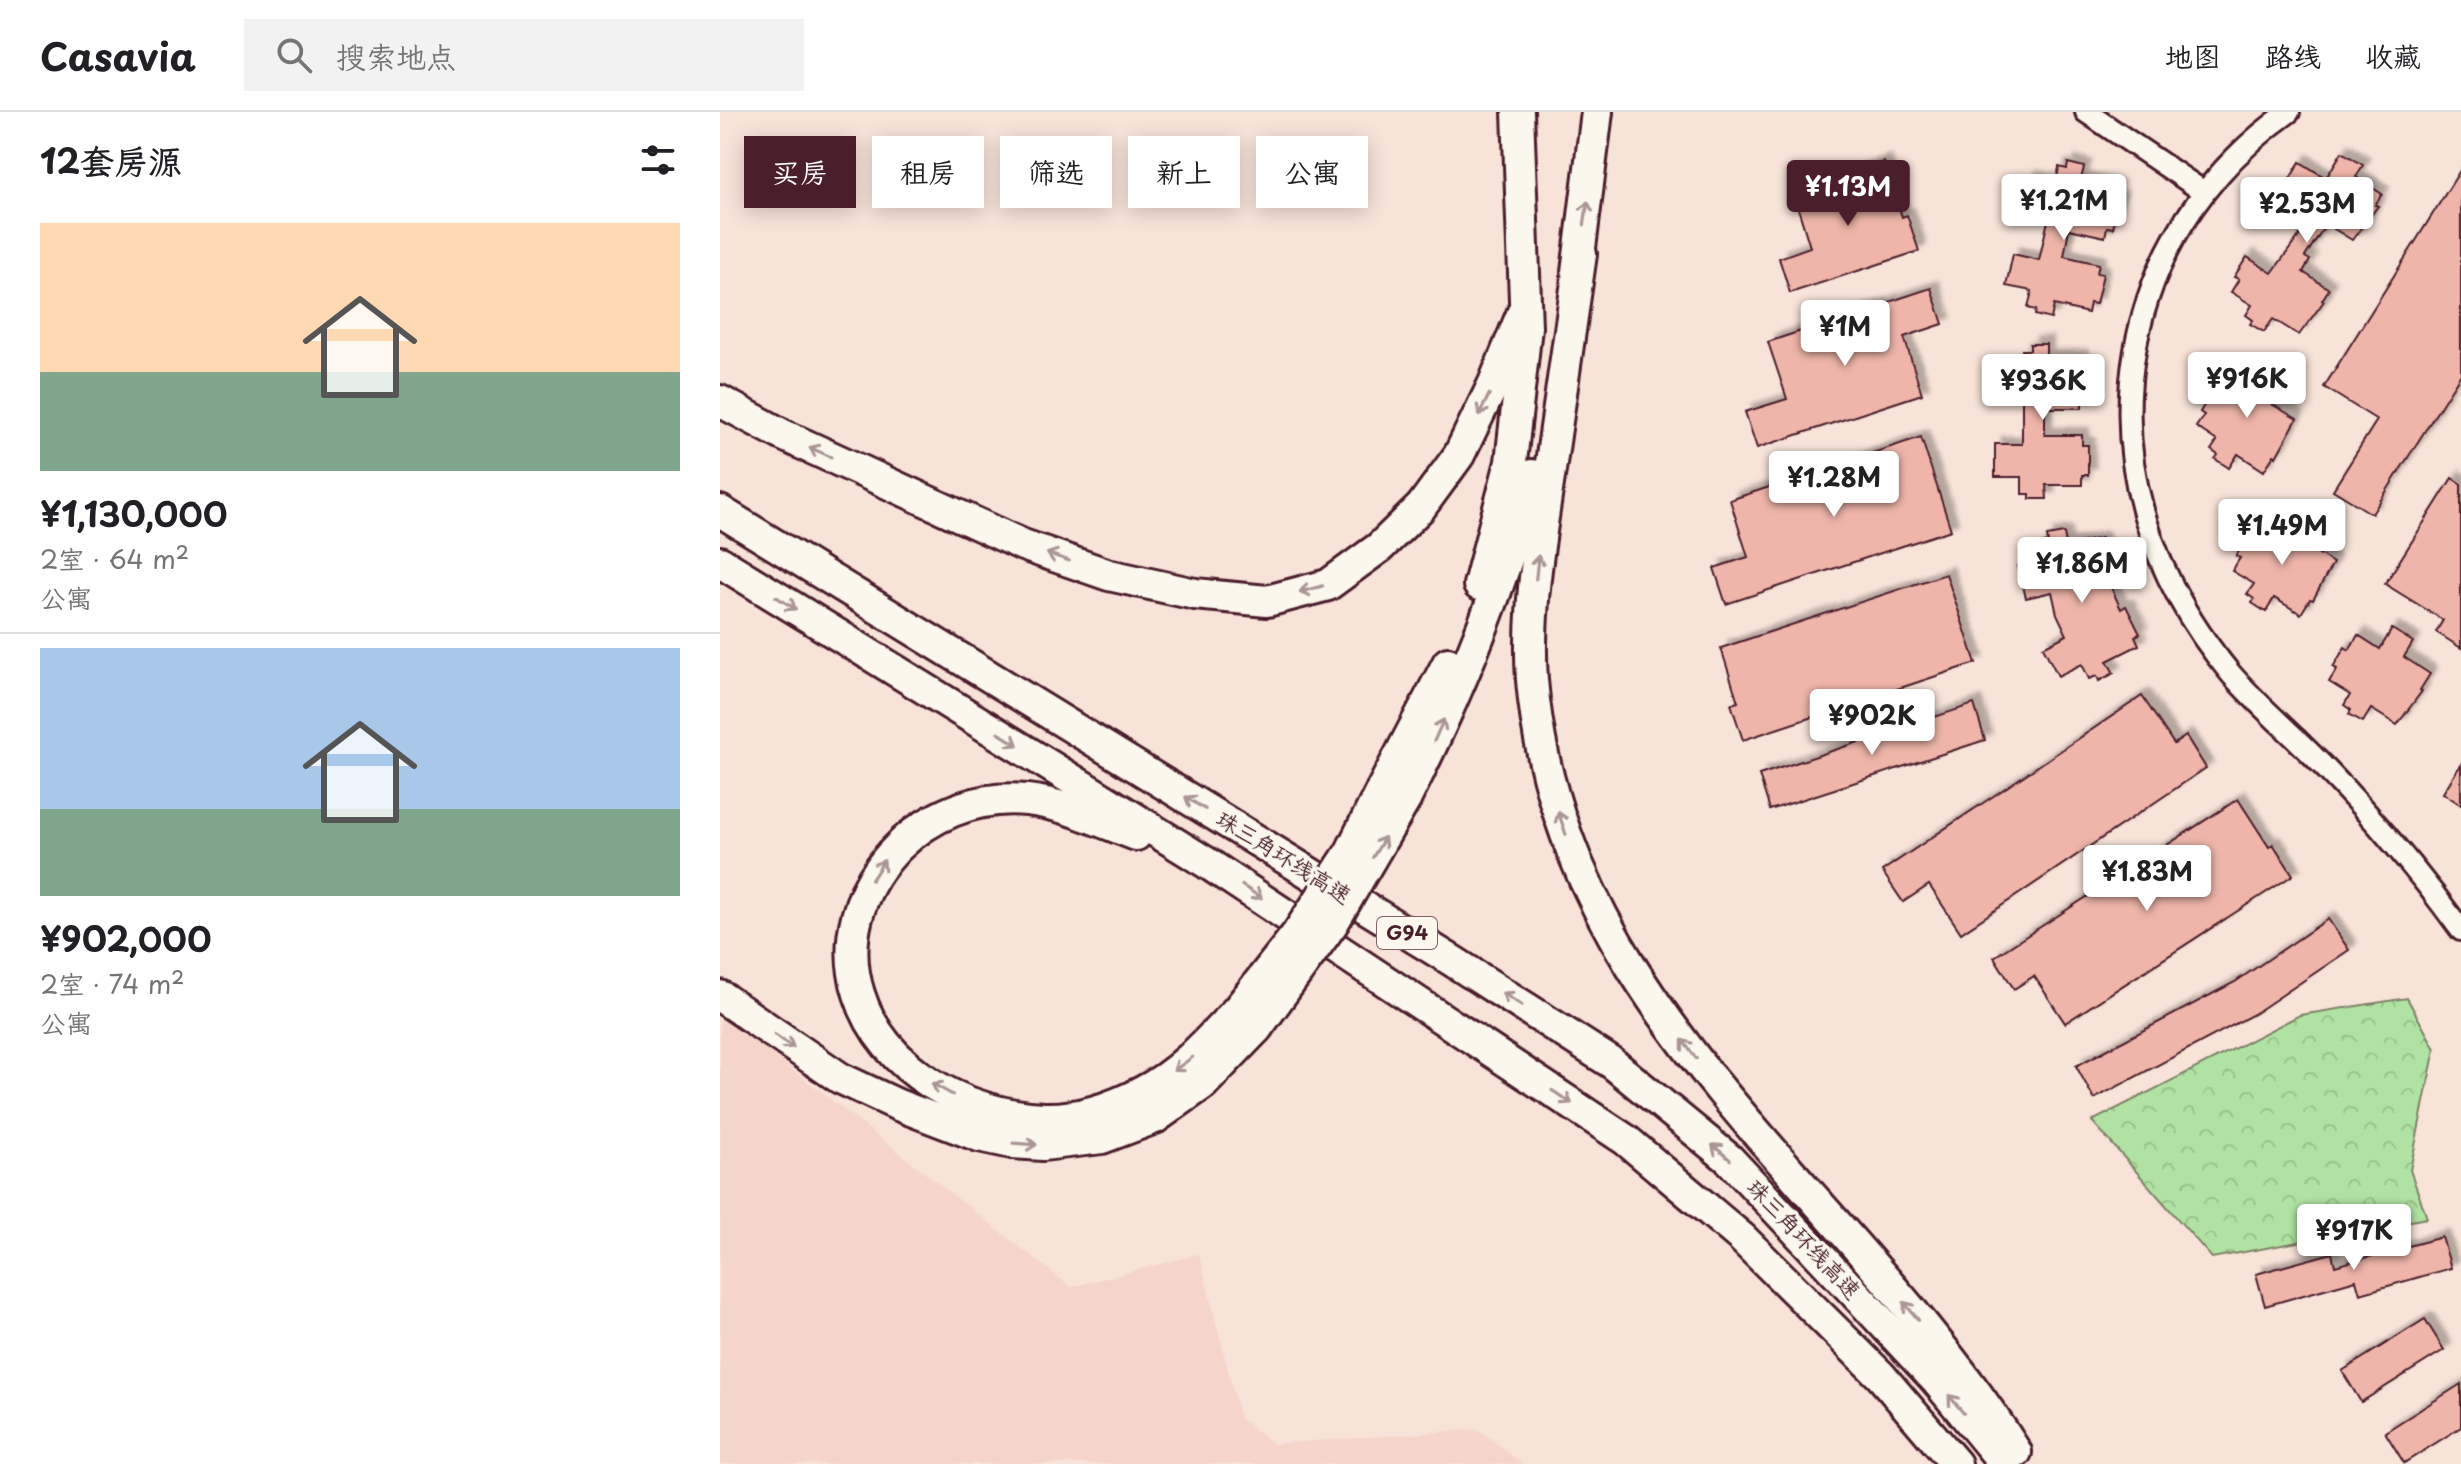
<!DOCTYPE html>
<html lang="zh">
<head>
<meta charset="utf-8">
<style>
  body { margin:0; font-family:"Playpen Sans","LXGW WenKai TC",sans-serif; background:#f2f2f2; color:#202124; height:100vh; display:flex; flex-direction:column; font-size:30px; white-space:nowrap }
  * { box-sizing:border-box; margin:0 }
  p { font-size:26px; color:#757577 }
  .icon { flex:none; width:44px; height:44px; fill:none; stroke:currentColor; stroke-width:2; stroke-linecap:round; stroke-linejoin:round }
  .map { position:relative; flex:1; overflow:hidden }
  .sheet { display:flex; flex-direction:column; background:#fff; width:720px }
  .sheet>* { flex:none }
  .top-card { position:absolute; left:24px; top:24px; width:760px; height:72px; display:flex; gap:16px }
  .price { position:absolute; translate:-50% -68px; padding:0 18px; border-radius:8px; background:#fff; color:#222; font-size:26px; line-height:52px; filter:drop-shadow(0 2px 4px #0008) }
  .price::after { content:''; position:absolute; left:50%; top:48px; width:24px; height:18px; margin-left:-12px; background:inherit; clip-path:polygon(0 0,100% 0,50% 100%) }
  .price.on { background:#4a1f2b; color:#fff }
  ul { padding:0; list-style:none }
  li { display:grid; align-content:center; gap:16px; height:424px; padding:0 40px }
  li+li { border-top:2px solid #e0e0e0 }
  li span { display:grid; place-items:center; height:248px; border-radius:0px; color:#555 }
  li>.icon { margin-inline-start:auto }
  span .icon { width:144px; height:144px; fill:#fffc; stroke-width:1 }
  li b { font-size:34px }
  h2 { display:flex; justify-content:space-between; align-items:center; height:96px; padding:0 40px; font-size:34px }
  .chip { padding:0 28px; border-radius:0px; background:#fff; box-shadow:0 4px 20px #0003; font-size:28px; line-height:72px }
  .chip.on { background:#4a1f2b; color:#fff }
  header { display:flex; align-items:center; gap:48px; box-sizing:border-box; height:112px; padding:0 40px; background:#fff; border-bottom:2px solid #e0e0e0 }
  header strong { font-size:38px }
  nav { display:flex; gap:44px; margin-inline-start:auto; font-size:28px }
  .search { width:560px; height:72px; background:#f2f2f2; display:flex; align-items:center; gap:20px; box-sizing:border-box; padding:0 28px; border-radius:0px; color:#757577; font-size:30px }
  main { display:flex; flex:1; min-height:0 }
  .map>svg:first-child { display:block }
  .built { fill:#f5d5ca }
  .forest { fill:url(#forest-crowns); stroke:#7d8167; stroke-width:2 }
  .building { fill:#efb5aa; stroke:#4a1f2b; stroke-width:2; filter:url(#shadow) }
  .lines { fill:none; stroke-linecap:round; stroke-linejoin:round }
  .tertiary-casing { stroke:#4a1f2b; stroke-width:26 }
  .motorway-casing { stroke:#4a1f2b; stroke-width:36 }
  .tertiary { stroke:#fbf7ec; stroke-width:20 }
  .motorway { stroke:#fbf7ec; stroke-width:30 }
  .motorway-bridge-casing { stroke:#4a1f2b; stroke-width:36; stroke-linecap:butt }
  .motorway-bridge { stroke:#fbf7ec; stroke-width:30 }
  .oneway { stroke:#ab9695 }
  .labels { text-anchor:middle; stroke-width:6; stroke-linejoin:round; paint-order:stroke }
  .shield { fill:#fbf7ec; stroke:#7f6065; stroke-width:2 }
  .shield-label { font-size:20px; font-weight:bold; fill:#4a1f2b }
  .street-label { font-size:22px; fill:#4a1f2b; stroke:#fbf7ec }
</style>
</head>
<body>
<header>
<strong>Casavia</strong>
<div class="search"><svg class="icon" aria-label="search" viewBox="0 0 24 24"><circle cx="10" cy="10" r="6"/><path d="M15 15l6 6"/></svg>搜索地点</div>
<nav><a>地图</a><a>路线</a><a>收藏</a></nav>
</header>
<main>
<section class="sheet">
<h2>12套房源<svg class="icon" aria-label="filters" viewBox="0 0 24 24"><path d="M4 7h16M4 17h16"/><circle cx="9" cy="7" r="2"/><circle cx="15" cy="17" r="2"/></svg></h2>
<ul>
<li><span style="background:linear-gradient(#ffd9b3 60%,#7fa58c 0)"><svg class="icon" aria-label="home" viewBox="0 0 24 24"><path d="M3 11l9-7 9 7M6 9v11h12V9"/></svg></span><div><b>¥1,130,000</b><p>2室 · 64 m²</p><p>公寓</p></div></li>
<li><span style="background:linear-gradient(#a9c7e8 65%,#7fa58c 0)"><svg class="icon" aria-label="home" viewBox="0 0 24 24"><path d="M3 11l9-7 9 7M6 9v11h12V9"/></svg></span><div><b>¥902,000</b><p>2室 · 74 m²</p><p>公寓</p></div></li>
</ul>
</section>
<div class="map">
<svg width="1741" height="1352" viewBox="0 0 1741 1352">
  <defs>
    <pattern id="forest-crowns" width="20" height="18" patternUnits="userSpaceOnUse" patternTransform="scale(2)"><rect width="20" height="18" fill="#b0e3a3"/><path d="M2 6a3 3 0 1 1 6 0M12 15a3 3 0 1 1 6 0" fill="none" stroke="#99c28c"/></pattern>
    <filter id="shadow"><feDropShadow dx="7" dy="-7" stdDeviation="2" flood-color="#0004"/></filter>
  </defs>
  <rect width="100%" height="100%" fill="#f7e3d8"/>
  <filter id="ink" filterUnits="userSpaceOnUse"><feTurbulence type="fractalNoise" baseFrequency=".0125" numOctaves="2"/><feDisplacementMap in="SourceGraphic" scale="16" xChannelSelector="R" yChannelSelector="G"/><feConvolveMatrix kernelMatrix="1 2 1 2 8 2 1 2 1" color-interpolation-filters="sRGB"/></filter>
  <g filter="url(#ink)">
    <path class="built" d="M0,901L351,1175L479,1142L520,1306L553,1332L758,1317L803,1352H0Z"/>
    <path class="forest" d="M1687,886L1715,937L1690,1058L1707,1106L1492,1146L1372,1009L1580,903Z"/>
    <g class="building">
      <path d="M1622,40L1643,53L1636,65L1662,82L1655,93L1658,94L1632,128L1606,112L1585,145L1590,148L1583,160L1609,177L1602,188L1604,189L1579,223L1553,207L1544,220L1530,212L1533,208L1526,203L1532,193L1511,180L1519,167L1514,165L1527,145L1552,161L1587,113L1579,108L1586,98L1564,85L1572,72L1568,70L1580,50L1606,66Z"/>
      <path d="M1164,50L1182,105L1187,103L1199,139L1070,181L1059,146L1090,135L1073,80Z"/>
      <path d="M1348,51L1364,55L1361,68L1396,76L1394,85L1400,86L1393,116L1387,115L1385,125L1349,117L1344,144L1379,152L1377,161L1383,162L1376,192L1370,191L1368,201L1334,193L1331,207L1315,203L1316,198L1308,196L1312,179L1286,174L1293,142L1319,148L1329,104L1302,98L1309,66L1336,72L1339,55L1347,57Z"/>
      <path d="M1741,57V262L1652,402L1613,378L1657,308L1604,275Z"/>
      <path d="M1211,176L1223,212L1184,225L1202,282L1037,336L1025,300L1067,287L1048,230Z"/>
      <path d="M1310,232H1326V246L1361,245L1362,255H1367V286H1362V296H1325V323H1362V333H1368V363H1362V373H1326L1327,387H1310V382H1302V365H1275V332H1302V287H1275V255H1302V238H1310Z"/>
      <path d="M1543,255L1565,269L1550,291L1577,307L1556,345L1554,343L1544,359L1518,342L1509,356L1495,347L1498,343L1491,338L1497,329L1476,315L1484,303L1480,300L1492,280L1496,283L1510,261L1531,275Z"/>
      <path d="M1201,325L1231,418L1006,492L994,456L1028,445L1010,388Z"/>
      <path d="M1732,366L1741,372V536L1716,520L1723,508L1665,472Z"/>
      <path d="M1575,406L1596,420L1587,434L1613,451L1593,488L1590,487L1581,502L1554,486L1546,500L1532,491L1534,487L1527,482L1534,472L1512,459L1520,446L1516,444L1528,424L1532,427L1542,412L1563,426Z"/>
      <path d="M1344,421L1346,434L1381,426L1383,436L1389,434L1396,464L1390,466L1394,482L1401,497L1406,494L1420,522L1415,524L1419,533L1387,549L1394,561L1379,569L1377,564L1369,567L1362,552L1338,564L1323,535L1347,523L1337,502L1332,480L1306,486L1298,454L1324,448L1321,432L1328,430L1327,424Z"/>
      <path d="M1226,462L1256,551L1023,628L1011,592L1018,590L1001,536Z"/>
      <path d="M1672,517L1693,530L1684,545L1710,562L1700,578L1702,579L1677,613L1651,597L1643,610L1629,602L1631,598L1624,593L1630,583L1609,570L1617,557L1613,555L1625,535L1629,538L1638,523L1660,537Z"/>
      <path d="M1422,584L1454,632L1466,624L1486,656L1241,821L1209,773L1183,790L1162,759Z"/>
      <path d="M1254,592L1265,628L1050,698L1039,663Z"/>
      <path d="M1741,652V693L1723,681Z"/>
      <path d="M1518,687L1549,735L1553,732L1573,763L1345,911L1314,864L1294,877L1274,845Z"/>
      <path d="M1608,807L1629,838L1534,902L1374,987L1356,954L1515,870Z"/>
      <path d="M1722,1125L1731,1156L1640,1182L1636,1168L1545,1194L1536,1162L1612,1141L1615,1154Z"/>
      <path d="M1705,1207L1724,1238L1641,1290L1622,1259Z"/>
      <path d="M1741,1272V1315L1684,1351L1665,1320Z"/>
    </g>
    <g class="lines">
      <defs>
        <g id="tertiary">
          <path d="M1366,0L1484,80"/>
          <path d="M1569,0C1494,53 1439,129 1419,219C1390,344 1430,465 1511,562C1531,585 1553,605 1575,626C1597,647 1618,669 1638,691C1675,732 1709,774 1741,818"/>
        </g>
        <g id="motorway">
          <path d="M861,142C851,214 841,286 830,358C820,427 807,498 812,568C840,902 1133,1079 1296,1340"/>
          <path d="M857,160L877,0"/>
          <path d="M0,289L63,323L303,433L389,463L475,482L547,489L608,473L660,435L701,395L739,343L774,271L805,195"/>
          <path d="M0,399L731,848L892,951L1009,1047L1216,1268L1285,1352"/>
          <path d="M0,450L487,751L906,1028L1022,1126L1161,1264L1236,1352"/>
          <path d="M759,473L791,350L806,215L798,0"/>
          <path d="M662,677L728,551"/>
          <path d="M685,688C737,584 783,476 812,363"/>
          <path d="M416,723C381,710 345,692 307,688C203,677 106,778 139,882C163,959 247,1003 324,1006C357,1007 393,995 422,980C461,960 489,928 518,897"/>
          <path d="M0,884L120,966L178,993L259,1024L292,1031L323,1033L382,1026L435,1006L483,972L537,916"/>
        </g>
      </defs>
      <use href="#tertiary" class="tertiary-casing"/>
      <use href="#motorway" class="motorway-casing"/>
      <use href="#tertiary" class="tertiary"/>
      <use href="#motorway" class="motorway"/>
      <defs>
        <g id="motorway-bridge">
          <path d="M518,897L577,822L630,741L662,677"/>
          <path d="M537,916L613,811L685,688"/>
        </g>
      </defs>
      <use href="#motorway-bridge" class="motorway-bridge-casing"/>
      <use href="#motorway-bridge" class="motorway-bridge"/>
    </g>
    <defs><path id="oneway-shaft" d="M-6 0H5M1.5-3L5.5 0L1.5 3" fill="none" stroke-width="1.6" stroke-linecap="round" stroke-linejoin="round" transform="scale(2)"/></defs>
    <g class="oneway">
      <use href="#oneway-shaft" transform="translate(866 101) rotate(-82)"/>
      <use href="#oneway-shaft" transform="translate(764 293) rotate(116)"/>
      <use href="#oneway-shaft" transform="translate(100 340) rotate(-156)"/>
      <use href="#oneway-shaft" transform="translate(338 445) rotate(-161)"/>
      <use href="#oneway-shaft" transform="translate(817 455) rotate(-84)"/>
      <use href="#oneway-shaft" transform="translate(591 477) rotate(165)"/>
      <use href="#oneway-shaft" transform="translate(66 491) rotate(32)"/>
      <use href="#oneway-shaft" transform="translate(719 618) rotate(-66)"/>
      <use href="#oneway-shaft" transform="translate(288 627) rotate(32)"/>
      <use href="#oneway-shaft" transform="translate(475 691) rotate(-148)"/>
      <use href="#oneway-shaft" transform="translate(842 711) rotate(-109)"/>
      <use href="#oneway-shaft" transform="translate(659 735) rotate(-59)"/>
      <use href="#oneway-shaft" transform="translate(158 758) rotate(-57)"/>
      <use href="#oneway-shaft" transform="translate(532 780) rotate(33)"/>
      <use href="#oneway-shaft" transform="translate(792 887) rotate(-147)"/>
      <use href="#oneway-shaft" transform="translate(64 929) rotate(34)"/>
      <use href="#oneway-shaft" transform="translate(969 937) rotate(-127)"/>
      <use href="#oneway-shaft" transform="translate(463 952) rotate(144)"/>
      <use href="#oneway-shaft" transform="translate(222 977) rotate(-151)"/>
      <use href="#oneway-shaft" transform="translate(842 985) rotate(33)"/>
      <use href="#oneway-shaft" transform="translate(305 1032) rotate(4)"/>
      <use href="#oneway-shaft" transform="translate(1001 1040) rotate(-140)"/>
      <use href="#oneway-shaft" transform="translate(1191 1199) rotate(-130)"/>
      <use href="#oneway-shaft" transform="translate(1236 1292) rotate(-129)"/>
    </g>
  </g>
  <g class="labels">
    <rect class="shield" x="657" y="805" width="60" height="32" rx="6"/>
    <g class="shield-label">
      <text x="687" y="828">G94</text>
    </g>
    <g class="street-label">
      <text transform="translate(564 745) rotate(32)" y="8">珠三角环线高速</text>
      <text transform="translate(1084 1127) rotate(47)" y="8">珠三角环线高速</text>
    </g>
  </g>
</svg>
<b class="price on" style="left:1128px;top:116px">¥1.13M</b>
<b class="price" style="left:1344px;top:130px">¥1.21M</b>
<b class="price" style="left:1587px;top:133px">¥2.53M</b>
<b class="price" style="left:1125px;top:256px">¥1M</b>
<b class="price" style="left:1527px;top:308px">¥916K</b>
<b class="price" style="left:1323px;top:310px">¥936K</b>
<b class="price" style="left:1114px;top:407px">¥1.28M</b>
<b class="price" style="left:1562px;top:455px">¥1.49M</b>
<b class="price" style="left:1362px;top:493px">¥1.86M</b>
<b class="price" style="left:1152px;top:645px">¥902K</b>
<b class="price" style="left:1427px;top:801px">¥1.83M</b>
<b class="price" style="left:1634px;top:1160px">¥917K</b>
<div class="top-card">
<a class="chip on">买房</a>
<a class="chip">租房</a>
<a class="chip">筛选</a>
<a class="chip">新上</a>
<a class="chip">公寓</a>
</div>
</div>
</main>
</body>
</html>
